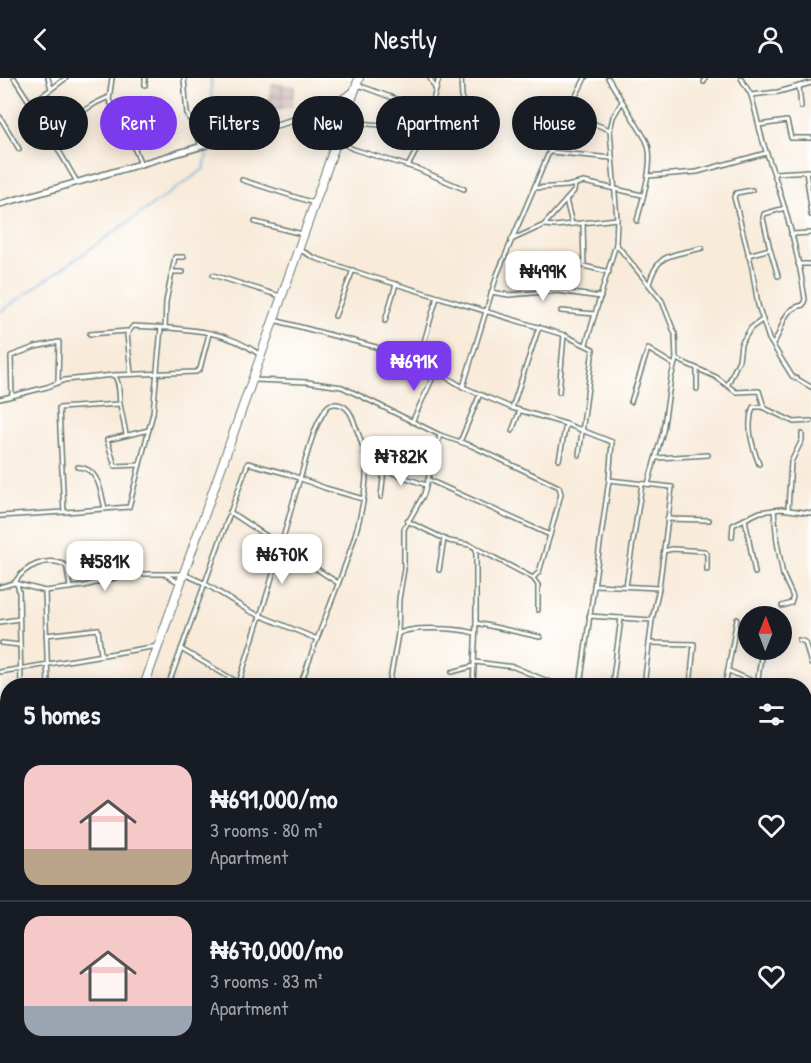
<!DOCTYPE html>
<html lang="en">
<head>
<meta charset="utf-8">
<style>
  body { margin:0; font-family:"Patrick Hand",sans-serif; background:#242831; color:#f1f3f6; height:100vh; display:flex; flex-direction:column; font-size:22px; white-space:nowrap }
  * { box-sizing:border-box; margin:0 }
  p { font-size:20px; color:#9ea1a6 }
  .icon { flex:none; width:33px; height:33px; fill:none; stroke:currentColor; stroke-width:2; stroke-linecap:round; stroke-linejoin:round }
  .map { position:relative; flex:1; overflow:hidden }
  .drawer { position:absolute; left:0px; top:600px; width:812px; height:386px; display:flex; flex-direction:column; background:#171b24; border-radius:24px 24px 0 0; box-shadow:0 3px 15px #0003 }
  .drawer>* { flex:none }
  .top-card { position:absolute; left:18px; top:18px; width:776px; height:54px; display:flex; gap:12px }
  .needle { width:39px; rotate:1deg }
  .tools { position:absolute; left:738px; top:528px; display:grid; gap:12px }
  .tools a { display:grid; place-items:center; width:54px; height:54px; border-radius:50%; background:#171b24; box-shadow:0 3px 15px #0003; font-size:30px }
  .price { position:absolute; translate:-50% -51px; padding:0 14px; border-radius:12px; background:#fff; color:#222; font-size:20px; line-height:39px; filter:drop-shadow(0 2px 3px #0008) }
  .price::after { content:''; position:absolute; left:50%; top:36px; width:18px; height:14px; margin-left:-9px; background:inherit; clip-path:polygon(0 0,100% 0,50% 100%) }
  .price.selected { background:#7c3aed; color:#fff }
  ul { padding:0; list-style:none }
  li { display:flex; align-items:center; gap:18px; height:150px; padding:0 24px }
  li+li { border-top:2px solid #363941 }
  li span { display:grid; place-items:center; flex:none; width:168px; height:120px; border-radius:18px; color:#555 }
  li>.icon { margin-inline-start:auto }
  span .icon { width:72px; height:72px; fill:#fffc; stroke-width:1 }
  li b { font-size:26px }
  h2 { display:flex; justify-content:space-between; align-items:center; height:72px; padding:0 24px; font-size:26px }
  .pill { padding:0 21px; border-radius:27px; background:#171b24; box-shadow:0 3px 15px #0003; font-size:21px; line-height:54px }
  .pill.selected { background:#7c3aed; color:#fff }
  header { display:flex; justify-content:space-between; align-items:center; height:78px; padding:0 24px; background:#171b24; font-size:27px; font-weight:600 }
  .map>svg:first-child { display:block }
  .industrial { fill:url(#industrial-grid) }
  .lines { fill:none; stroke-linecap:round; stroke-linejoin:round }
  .stream { stroke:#64a6d8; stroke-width:1.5 }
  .street-casing { stroke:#6b7a6e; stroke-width:6 }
  .secondary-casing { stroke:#6b7a6e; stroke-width:8 }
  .highway-casing { stroke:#6b7a6e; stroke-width:10 }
  .street { stroke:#fff; stroke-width:3 }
  .secondary { stroke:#fff; stroke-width:5 }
  .highway { stroke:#fff; stroke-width:8 }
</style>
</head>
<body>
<header><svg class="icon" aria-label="back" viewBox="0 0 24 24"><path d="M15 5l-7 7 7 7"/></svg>Nestly<svg class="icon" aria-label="person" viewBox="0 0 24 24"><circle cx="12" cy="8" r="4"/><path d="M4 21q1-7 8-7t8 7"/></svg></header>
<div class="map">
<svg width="811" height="985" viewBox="0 0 811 985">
  <defs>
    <pattern id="industrial-grid" width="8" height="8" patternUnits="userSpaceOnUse" patternTransform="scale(1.5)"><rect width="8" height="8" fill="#d0c0bc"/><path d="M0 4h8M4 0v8" fill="none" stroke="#a89d9a"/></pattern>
  </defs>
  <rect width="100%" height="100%" fill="#fff"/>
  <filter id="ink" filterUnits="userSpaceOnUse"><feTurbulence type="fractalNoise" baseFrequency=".0167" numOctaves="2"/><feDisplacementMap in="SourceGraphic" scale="12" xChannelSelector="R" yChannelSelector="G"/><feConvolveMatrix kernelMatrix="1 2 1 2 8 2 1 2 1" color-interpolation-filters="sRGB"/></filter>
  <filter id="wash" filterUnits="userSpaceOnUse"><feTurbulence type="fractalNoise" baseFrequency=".008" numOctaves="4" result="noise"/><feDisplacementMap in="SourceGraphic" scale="24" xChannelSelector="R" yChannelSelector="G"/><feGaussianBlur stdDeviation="1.35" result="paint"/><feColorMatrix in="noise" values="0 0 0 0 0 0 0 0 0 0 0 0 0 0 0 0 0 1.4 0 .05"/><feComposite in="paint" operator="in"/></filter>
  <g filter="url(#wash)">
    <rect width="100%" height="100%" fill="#f8ebda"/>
    <path class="industrial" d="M272,5L296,8L292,29L265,35Z"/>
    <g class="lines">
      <g class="stream">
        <path d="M209,62L212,49L211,0"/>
        <path d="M0,234L204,91L208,71"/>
      </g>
    </g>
  </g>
  <g filter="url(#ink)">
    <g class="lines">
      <defs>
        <g id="street">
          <path d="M14,0L43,45L77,104"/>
          <path d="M48,0L51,10"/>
          <path d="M112,0L109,22L130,60L141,86"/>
          <path d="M145,0V7"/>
          <path d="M184,0L187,36L195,51L201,69"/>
          <path d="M430,0L436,12"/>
          <path d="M608,0L646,62C656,81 642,122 637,143"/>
          <path d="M741,0L751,17L778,14L811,5"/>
          <path d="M704,4L705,0"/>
          <path d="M358,7L404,24"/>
          <path d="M799,8L801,29"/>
          <path d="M751,17C757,37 760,58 767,76C784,123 798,172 805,221L803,227C780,232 785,249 773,266"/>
          <path d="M31,26L66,0"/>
          <path d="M567,35L610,52"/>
          <path d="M347,38C361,47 375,48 391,46"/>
          <path d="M0,39L19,71"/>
          <path d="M120,42L143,22L147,25L151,33"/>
          <path d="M520,46L536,50L556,60"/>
          <path d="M759,47L787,43L791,60H811"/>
          <path d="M457,50L462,19L461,0"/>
          <path d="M49,54L96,25L109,19"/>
          <path d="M339,63L353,71L418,91L464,111"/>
          <path d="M551,74L611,80"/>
          <path d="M408,88L423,60L439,0"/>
          <path d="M806,93L811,130"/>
          <path d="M775,95L811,93"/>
          <path d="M648,98L697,94L766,75"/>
          <path d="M242,102L314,125"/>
          <path d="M535,110L567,108L584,104L642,117"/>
          <path d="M752,112L736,115L734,119L752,190L758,227L769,261L792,298L811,309"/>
          <path d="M566,122L572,146"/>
          <path d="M810,130L811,137"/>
          <path d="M255,144L302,156"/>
          <path d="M583,145L584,188L609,194"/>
          <path d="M544,147L555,148L617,141"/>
          <path d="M791,156L811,155"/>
          <path d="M511,162L544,147L574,113L575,106"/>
          <path d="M616,166L662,223L675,256L676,281L671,300L663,353L648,406"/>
          <path d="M770,171L778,198"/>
          <path d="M300,172L315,180L369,198L564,257L593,271L579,377"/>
          <path d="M748,177L770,171L763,140L764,136L785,130"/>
          <path d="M798,186H811"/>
          <path d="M173,194H183"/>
          <path d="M213,197L280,218"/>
          <path d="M649,206C658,173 673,178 702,170"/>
          <path d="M491,214L509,217L557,213L601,219"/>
          <path d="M561,233L595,236"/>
          <path d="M335,238L353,192"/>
          <path d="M274,242L376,269L406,280L426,287L463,309L512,330L566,346L612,364L609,402L580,608"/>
          <path d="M385,243L396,206"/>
          <path d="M165,250L166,224L175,179H184"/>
          <path d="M90,256L127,253"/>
          <path d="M424,264L437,219"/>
          <path d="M586,266L616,166L617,141L610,52L613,39L622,24"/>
          <path d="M676,281L716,299L736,314L759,313L764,329"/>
          <path d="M131,296L127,256L133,248C176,251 224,249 260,277"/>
          <path d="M254,302L307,304L342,309L440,357L472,368L559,409L561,416L550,457L429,402"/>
          <path d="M728,306L739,282L741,266L751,250L762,242"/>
          <path d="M463,309L497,197L559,51L585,0"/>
          <path d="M697,311V291"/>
          <path d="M559,314L564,257"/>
          <path d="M12,318L11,278L35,269L59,264L58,304"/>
          <path d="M0,321L47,309L65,302L114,297L196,294L200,291L209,256"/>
          <path d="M631,324L648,271L674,287"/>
          <path d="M120,326L126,356"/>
          <path d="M512,330L539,249"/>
          <path d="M412,344L436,293"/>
          <path d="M512,353L520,332"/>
          <path d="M460,364L480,316"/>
          <path d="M657,380L708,377"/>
          <path d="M559,382L566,346"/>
          <path d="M759,386C752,368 746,348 753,329H762L794,344L811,343"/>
          <path d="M139,387L115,388L107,362L149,352"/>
          <path d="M78,389C99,390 101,414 105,431"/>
          <path d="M609,402L672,409L659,510L652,542L644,608"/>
          <path d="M381,419L384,392L426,407"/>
          <path d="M788,431L791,384L802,362V356"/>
          <path d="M774,432L777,464L783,497L793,519L791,525L782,528"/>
          <path d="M65,434L129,429L153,335L161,250"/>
          <path d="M230,434L338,505"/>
          <path d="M0,438L64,434L59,330L120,326C119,316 120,304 114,297"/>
          <path d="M667,441L709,442"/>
          <path d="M407,443L449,463L470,467L533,500L538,507V532"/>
          <path d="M732,459L733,447L745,441"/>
          <path d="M664,473L672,471L704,473L707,476V492"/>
          <path d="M439,492L444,461"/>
          <path d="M755,495L745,441L760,434L781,431L811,435"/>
          <path d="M166,497L178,504"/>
          <path d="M533,500L539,494L550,457"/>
          <path d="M15,504C25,488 47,478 65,487L67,490L70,510"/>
          <path d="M17,505L19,514L21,608"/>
          <path d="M595,507L659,510"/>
          <path d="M626,508L642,406"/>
          <path d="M0,509L14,505L45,513L48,608"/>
          <path d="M45,513L84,508L130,496H184L204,505L249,533L317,561C335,512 369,439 366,386C365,373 360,359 355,347C352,337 347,325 334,326C329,326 326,329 324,334C313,351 308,374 302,394C286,445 275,496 257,547L239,605L181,571"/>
          <path d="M589,538L652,542"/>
          <path d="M0,544L19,541"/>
          <path d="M476,545V470"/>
          <path d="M398,556C411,548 459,550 474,555"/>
          <path d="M46,557L98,551L101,576"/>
          <path d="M799,562L805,564L811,586"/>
          <path d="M2,565L20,567"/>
          <path d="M649,565L694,566L690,608"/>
          <path d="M475,584L514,589L559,608"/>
          <path d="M729,593L757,605"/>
          <path d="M0,594L158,568"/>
          <path d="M452,594L474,588"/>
          <path d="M168,608L248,385L288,396L325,410L363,421"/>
          <path d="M238,608L239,605L244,608"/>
          <path d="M300,608L317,561"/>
          <path d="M389,608L398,556L399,521L404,491V451L424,416L440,357"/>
          <path d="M473,608L476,545L540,559"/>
          <path d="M612,608L621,540"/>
          <path d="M725,608L737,541"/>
          <path d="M757,608L762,572"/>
          <path d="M0,627L8,626"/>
          <path d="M0,667L8,666"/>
          <path d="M0,739L8,738"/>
          <path d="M804,741L811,742"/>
          <path d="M804,772H811"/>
          <path d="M804,828H811"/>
          <path d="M0,882L8,879"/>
          <path d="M804,891L809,862"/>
          <path d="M61,978L77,985"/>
          <path d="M313,978L333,985"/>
          <path d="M442,978L445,985"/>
          <path d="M505,978L506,985"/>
          <path d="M676,978L717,985"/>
          <path d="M144,985L147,978"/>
          <path d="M209,985V978"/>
          <path d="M263,985L266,978"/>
          <path d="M540,985L541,978"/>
          <path d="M576,985V978"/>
          <path d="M734,985L735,978"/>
          <path d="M782,985L784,978"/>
        </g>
        <g id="secondary">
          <path d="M0,126C117,94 232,58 349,27"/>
          <path d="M804,857L811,858"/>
          <path d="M804,861L811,862"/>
        </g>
        <g id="highway">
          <path d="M331,29L351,16"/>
          <path d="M144,608L359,0"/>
          <path d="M13,985L15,978"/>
        </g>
      </defs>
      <use href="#street" class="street-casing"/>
      <use href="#secondary" class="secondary-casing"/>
      <use href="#highway" class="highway-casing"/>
      <use href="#street" class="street"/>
      <use href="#secondary" class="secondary"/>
      <use href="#highway" class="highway"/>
    </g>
  </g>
</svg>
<div class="tools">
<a><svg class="needle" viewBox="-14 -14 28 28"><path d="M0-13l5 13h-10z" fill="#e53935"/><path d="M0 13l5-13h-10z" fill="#9ea1a6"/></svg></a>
</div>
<b class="price" style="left:543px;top:224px">₦499K</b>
<b class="price selected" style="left:414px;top:314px">₦691K</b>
<b class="price" style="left:401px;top:409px">₦782K</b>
<b class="price" style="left:282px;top:507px">₦670K</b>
<b class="price" style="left:105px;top:514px">₦581K</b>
<div class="top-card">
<a class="pill">Buy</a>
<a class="pill selected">Rent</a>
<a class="pill">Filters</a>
<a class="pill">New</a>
<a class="pill">Apartment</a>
<a class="pill">House</a>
</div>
<section class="drawer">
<h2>5 homes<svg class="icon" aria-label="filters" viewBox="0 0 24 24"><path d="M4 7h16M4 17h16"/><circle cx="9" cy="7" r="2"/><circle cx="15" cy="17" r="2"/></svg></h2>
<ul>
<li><span style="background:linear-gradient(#f6c9c9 70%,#b9a48a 0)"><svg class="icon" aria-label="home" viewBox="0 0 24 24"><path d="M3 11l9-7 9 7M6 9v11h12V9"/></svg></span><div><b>₦691,000/mo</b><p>3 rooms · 80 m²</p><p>Apartment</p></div><svg class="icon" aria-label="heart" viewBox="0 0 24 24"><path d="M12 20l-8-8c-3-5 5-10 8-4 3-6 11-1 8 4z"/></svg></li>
<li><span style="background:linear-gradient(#f6c9c9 75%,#9aa5b1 0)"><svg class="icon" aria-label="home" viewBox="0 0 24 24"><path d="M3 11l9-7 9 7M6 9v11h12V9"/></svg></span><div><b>₦670,000/mo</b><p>3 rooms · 83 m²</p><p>Apartment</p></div><svg class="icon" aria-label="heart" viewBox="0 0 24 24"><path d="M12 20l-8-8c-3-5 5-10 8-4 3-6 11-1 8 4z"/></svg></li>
</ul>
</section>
</div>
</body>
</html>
